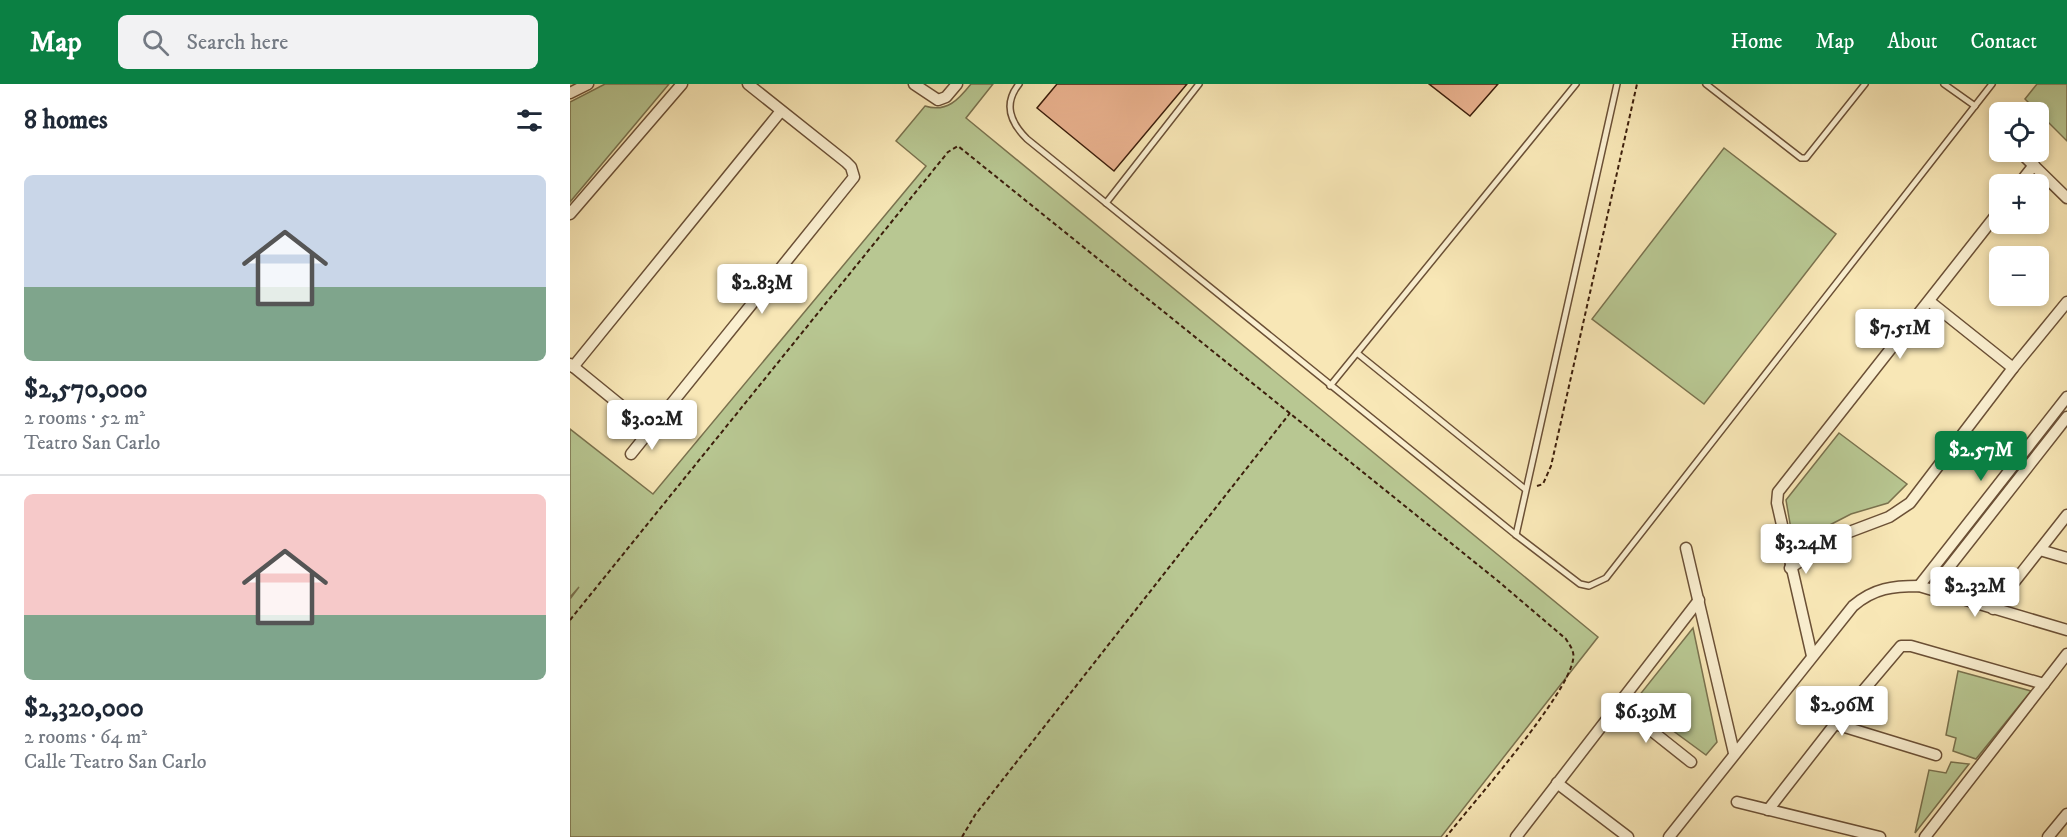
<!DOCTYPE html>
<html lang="en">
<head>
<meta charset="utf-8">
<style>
  body { margin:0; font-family:"IM FELL DW Pica",serif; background:#f2f2f3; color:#1f2937; height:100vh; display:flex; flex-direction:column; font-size:22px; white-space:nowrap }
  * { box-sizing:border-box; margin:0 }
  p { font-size:20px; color:#747a83 }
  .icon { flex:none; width:33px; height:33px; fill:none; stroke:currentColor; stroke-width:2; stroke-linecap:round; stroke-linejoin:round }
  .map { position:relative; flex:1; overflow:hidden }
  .panel { display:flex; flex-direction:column; background:#fff; width:570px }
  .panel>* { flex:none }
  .buttons { position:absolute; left:1419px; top:18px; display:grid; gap:12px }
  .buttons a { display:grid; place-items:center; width:60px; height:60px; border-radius:9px; background:#fff; box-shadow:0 3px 9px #0003; font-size:30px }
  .price { position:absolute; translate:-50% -51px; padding:0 14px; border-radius:6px; background:#fff; color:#222; font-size:20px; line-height:39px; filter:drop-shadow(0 2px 3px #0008) }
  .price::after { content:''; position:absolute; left:50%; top:36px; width:18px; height:14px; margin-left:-9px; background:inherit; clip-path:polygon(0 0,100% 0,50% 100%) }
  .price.current { background:#0b8043; color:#fff }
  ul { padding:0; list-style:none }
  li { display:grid; align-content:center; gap:12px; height:318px; padding:0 24px }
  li+li { border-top:2px solid #e0e1e3 }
  li span { display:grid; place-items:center; height:186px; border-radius:9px; color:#555 }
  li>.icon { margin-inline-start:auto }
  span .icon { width:108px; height:108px; fill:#fffc; stroke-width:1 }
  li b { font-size:26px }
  h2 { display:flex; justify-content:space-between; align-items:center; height:72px; padding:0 24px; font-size:26px }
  header { display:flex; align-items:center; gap:36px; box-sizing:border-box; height:84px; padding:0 30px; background:#0b8043; color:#fff }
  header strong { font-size:28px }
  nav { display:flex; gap:33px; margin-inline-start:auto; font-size:21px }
  .search { width:420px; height:54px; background:#f2f2f3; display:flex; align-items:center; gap:15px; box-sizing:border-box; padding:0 21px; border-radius:9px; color:#747a83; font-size:22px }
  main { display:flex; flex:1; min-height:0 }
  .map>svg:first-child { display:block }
  .green { fill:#b8c792; stroke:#7a724e; stroke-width:1.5 }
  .building { fill:#eab28f; stroke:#3c1e0b; stroke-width:1.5 }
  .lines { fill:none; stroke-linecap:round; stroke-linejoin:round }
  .lane-casing { stroke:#6b5036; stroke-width:8 }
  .street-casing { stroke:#6b5036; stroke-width:13 }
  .path { stroke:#3c1e0b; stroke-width:2; stroke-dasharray:4.5 3; stroke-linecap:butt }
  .lane { stroke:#faefd0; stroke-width:5 }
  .street { stroke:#faefd0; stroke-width:10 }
</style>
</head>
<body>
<header>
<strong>Map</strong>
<div class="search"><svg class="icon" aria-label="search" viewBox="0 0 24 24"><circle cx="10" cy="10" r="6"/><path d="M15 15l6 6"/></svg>Search here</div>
<nav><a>Home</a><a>Map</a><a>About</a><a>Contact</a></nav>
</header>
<main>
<section class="panel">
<h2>8 homes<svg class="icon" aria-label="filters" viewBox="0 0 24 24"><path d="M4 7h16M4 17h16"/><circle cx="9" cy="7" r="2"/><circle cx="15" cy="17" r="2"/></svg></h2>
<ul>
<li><span style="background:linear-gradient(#c9d6e8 60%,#7fa58c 0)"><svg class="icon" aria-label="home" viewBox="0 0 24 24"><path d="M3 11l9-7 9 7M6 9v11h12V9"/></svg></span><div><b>$2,570,000</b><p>2 rooms · 52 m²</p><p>Teatro San Carlo</p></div></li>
<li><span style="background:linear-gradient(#f6c9c9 65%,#7fa58c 0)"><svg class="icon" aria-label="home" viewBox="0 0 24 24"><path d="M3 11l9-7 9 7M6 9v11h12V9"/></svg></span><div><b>$2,320,000</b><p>2 rooms · 64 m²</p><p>Calle Teatro San Carlo</p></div></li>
</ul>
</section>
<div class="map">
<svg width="1497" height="753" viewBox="0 0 1497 753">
  <rect width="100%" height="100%" fill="#f8e7b6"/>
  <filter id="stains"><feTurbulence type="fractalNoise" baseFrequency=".00333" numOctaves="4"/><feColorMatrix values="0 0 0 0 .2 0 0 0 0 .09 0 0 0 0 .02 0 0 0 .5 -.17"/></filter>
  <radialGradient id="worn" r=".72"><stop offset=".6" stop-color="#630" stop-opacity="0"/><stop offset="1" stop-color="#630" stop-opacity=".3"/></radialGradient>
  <g class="green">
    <path d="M35,0H99L0,118V18Z"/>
    <path d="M401,0H423L396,34L1028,553L871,753H0V515L9,503L0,513V345L83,410L356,82L326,57L355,22C377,29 389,15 401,0Z"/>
    <path d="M1467,0H1497V57L1455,15Z"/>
    <path d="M1154,64L1266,150L1134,320L1022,235Z"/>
    <path d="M1269,349L1337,400L1318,419L1281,430L1250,446L1230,461L1223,457L1216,416Z"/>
    <path d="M1123,544L1147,658L1136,671L1064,618Z"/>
    <path d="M1388,587L1461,607L1406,675L1383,667L1386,654L1376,651Z"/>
    <path d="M1381,678L1399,680L1345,749L1359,686L1376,689Z"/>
  </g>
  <g class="building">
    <path d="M487,0H617L544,87L467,24Z"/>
    <path d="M859,0H928L900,32Z"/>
  </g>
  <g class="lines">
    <defs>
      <g id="lane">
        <path d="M449,0C433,20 440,38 457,55L946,451L1010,500L1019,502L1036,494L1422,0"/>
        <path d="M1136,0L1231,74H1236L1295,0"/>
        <path d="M1374,0L1405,22"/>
        <path d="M536,119L629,0"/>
        <path d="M787,269L955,405"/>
        <path d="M760,302L1006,0"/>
        <path d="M946,451L1047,0"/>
      </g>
      <g id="street">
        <path d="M344,0L368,16L376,13L387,0"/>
        <path d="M0,9L18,0"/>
        <path d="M1450,68L1497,114"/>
        <path d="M1449,100L1464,81"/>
        <path d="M0,130L112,0"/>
        <path d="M1359,217L1443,284"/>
        <path d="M0,280L81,346"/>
        <path d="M3,283L211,27"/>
        <path d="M61,370L284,93L281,83L276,78L178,0"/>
        <path d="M1116,464L1164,669"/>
        <path d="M1470,466L1497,474"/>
        <path d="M1220,484L1266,453L1319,433L1340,419L1443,284L1497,218"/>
        <path d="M1349,502L1497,313"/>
        <path d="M1362,505L1497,333"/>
        <path d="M1423,525L1497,431"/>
        <path d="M1242,572L1207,419L1208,408L1430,126"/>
        <path d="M1048,620L1121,678"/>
        <path d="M1265,640L1366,671"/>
        <path d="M987,699L1058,753"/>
        <path d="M1167,718L1310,753"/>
        <path d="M1198,726L1265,640L1331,562H1341L1474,600"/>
        <path d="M946,753L1129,516"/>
        <path d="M1099,753L1283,522C1304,504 1323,502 1349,502L1497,546"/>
        <path d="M1355,753L1497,570"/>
        <path d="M1478,753L1497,730"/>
      </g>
    </defs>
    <use href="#lane" class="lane-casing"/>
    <use href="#street" class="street-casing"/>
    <g class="path">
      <path d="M967,402L973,400L981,382L1067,0"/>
      <path d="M0,536L378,68L388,62L928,497L996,555C1000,562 1005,567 1003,576C997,612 903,719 876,753"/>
      <path d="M392,753L405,731L720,329"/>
    </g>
    <use href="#lane" class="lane"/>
    <use href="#street" class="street"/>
  </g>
  <rect width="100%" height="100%" filter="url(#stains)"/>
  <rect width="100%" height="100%" fill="url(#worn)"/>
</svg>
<div class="buttons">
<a><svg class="icon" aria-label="locate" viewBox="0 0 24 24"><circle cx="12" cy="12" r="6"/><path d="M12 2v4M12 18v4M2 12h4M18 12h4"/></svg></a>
<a>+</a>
<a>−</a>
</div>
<b class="price" style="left:192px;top:231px">$2.83M</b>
<b class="price" style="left:1330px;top:276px">$7.51M</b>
<b class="price" style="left:82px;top:367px">$3.02M</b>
<b class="price current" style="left:1411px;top:398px">$2.57M</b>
<b class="price" style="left:1236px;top:491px">$3.24M</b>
<b class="price" style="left:1405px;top:534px">$2.32M</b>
<b class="price" style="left:1272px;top:653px">$2.96M</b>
<b class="price" style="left:1076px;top:660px">$6.39M</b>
</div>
</main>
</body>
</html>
